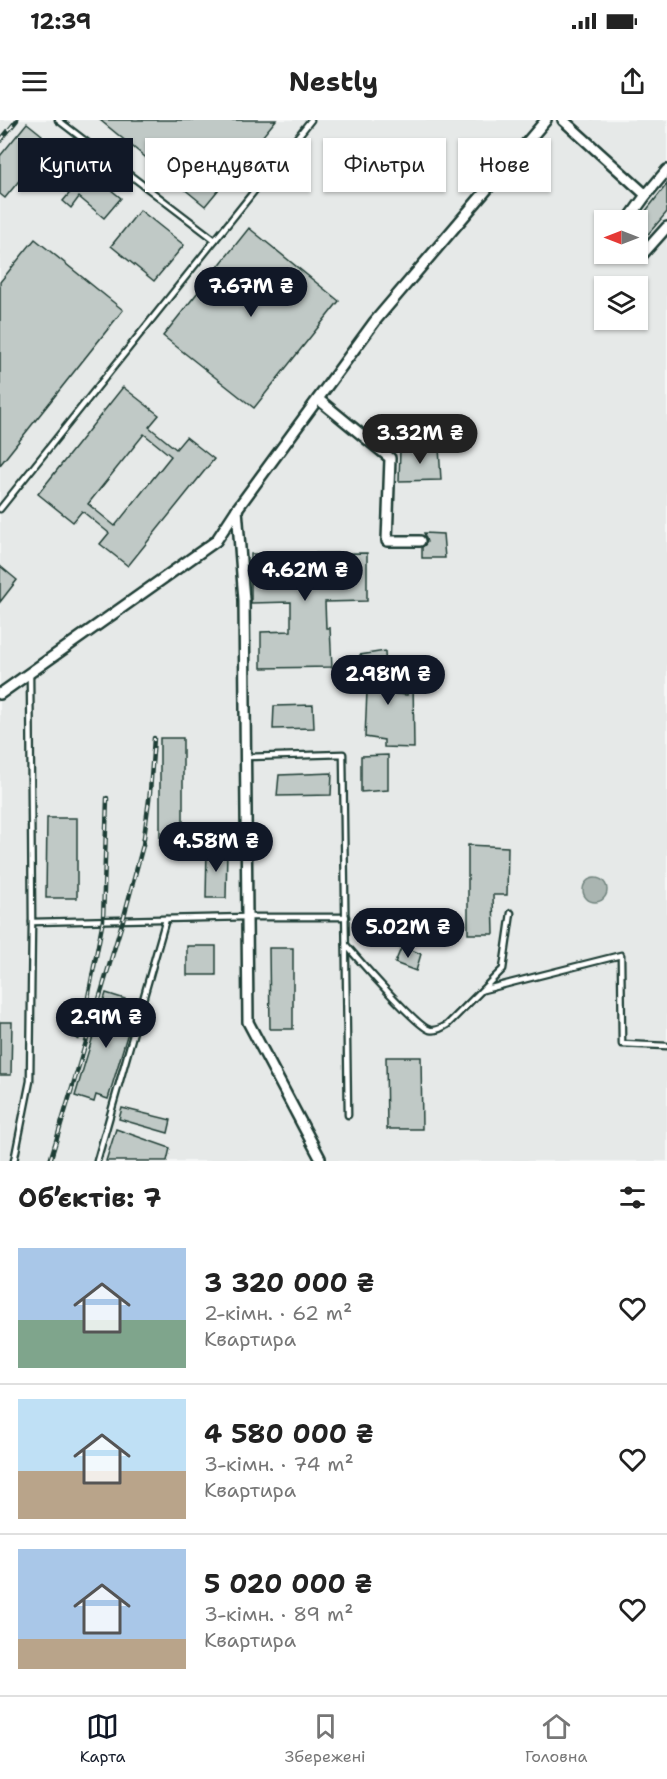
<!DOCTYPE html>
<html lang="uk">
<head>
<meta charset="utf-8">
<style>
  body { margin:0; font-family:"Shantell Sans",sans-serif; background:#f6f6f6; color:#222; height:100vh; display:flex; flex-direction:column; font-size:22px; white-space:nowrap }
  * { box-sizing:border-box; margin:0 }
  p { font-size:20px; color:#767676 }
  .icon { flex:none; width:33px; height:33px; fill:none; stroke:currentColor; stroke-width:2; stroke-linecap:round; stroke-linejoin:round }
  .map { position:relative; height:1041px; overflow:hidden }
  .sheet { display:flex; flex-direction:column; background:#fff; flex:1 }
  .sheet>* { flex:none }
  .guide { position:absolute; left:18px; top:18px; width:632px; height:54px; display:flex; gap:12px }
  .needle { width:39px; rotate:270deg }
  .fabs { position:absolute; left:594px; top:90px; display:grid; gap:12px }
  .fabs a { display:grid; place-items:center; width:54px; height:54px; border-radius:0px; background:#fff; box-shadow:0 2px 4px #0004; font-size:30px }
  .price { position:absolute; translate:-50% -51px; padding:0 14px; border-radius:21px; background:#111827; color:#fff; font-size:20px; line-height:39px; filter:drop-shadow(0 2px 3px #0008) }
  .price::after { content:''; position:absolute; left:50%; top:36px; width:18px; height:14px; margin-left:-9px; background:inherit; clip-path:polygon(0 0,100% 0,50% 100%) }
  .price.current { background:#222; color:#fff }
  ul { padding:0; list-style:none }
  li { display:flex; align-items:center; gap:18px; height:150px; padding:0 18px }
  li+li { border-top:2px solid #e0e0e0 }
  li span { display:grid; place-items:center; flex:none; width:168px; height:120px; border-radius:0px; color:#555 }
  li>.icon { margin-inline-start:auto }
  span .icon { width:72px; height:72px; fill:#fffc; stroke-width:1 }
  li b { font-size:26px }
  h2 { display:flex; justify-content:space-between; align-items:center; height:72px; padding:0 18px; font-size:26px }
  .pill { padding:0 21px; border-radius:0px; background:#fff; box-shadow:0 2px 4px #0004; font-size:21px; line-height:54px }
  .pill.current { background:#111827; color:#fff }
  .status { display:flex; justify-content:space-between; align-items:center; height:42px; padding:0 30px; background:#fff; direction:ltr }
  .status svg { height:16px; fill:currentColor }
  header { display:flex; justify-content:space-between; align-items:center; height:78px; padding:0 18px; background:#fff; font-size:27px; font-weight:700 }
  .tab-bar { display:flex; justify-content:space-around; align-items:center; height:84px; border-top:2px solid #e0e0e0; background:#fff; font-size:16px; color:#767676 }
  .tab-bar a { display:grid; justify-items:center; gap:3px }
  .tab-bar .current { color:#111827 }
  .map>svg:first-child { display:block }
  .built { fill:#e6e9e8; fill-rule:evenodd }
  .water { fill:#aab5b1; stroke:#72857f; stroke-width:1.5 }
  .building { fill:#c0c9c6; stroke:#1f3d34; stroke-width:1.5; fill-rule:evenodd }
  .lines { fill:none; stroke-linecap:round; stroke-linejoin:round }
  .lane-casing { stroke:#1f3d34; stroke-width:9 }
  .street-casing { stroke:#1f3d34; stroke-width:14 }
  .lane { stroke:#fff; stroke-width:4.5 }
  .street { stroke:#fff; stroke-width:9 }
  .rail-casing { stroke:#1f3d34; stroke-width:4.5 }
  .rail { stroke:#fff; stroke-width:2; stroke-dasharray:7; stroke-linecap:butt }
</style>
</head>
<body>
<div class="status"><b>12:39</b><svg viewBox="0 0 49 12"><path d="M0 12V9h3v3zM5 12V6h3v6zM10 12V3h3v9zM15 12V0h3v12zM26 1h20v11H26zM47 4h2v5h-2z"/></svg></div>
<header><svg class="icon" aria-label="menu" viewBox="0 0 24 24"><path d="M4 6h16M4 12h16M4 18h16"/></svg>Nestly<svg class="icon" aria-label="share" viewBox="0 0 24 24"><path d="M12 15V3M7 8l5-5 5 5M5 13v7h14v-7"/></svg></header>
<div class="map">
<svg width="667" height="1041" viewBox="0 0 667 1041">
  <rect width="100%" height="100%" fill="#f6f7f7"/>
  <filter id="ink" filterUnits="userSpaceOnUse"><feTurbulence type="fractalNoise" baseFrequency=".0167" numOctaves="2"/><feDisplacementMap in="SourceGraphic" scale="12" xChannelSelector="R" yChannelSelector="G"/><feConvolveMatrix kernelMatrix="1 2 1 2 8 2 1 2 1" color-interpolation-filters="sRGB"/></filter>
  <g filter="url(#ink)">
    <path class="built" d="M0,0H667V1041H0ZM604,100H638V134H604ZM604,166H638V200H604Z"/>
    <circle class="water" cx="595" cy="770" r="12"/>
    <g class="building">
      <path d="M100,0H276L205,86Z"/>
      <path d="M27,3L42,15L22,39L31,46L5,78L0,74V36Z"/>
      <path d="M88,51L100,61L103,58L112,66L110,69L121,78L104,98L79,77L71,88L63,81Z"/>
      <path d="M667,64V92L638,126V101Z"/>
      <path d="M140,90L184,125L154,161L111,126Z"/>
      <path d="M249,108L339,181L254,288L163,216Z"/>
      <path d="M35,119L123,190L0,345V162Z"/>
      <path d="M123,267L159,295L149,307L176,329L186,317L214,339L128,446L100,424L109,413L82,391L73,402L38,374ZM144,314L171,336L115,406L88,384Z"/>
      <path d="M439,328L441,360L399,361L400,329Z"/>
      <path d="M424,413L443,414L445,438H422V427L427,422Z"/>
      <path d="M367,433V481L325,482L326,508H330L332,547L261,548V512L291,511V482L251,483V434Z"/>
      <path d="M0,446L17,460L0,482Z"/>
      <path d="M385,531L386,555L413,559L414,628L384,627V620L365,617L367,571L407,575L408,568L367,558L360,547V535Z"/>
      <path d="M313,585L314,608L273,609L274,586Z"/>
      <rect x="160" y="618" width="23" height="109"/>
      <path d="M388,635V670L361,672V636Z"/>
      <path d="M332,653L331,675L277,676L279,655Z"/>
      <path d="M47,698H77V778H46Z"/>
      <path d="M468,725L508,727L507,775H493L494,814H468Z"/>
      <path d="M207,728L227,729L226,778H206Z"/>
      <rect x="187" y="826" width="29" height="29"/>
      <path d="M402,826L421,834L416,851L395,843Z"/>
      <path d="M269,828H293V909H270Z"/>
      <path d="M106,873L125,879L123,885L135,889L108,979L96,975L94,982L75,976Z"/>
      <path d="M0,902H12L11,955H0Z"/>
      <path d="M386,937H421L422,1009H387Z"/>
      <path d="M122,988L171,1000L168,1013L119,999Z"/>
      <path d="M116,1009L170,1028L167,1041H106Z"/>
    </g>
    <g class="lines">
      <defs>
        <g id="lane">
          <path d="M58,0L215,120"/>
          <path d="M0,389L311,0"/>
          <path d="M30,554L32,802L247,797H346"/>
          <path d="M245,637L343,634L348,995"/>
          <path d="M346,825C358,839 417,907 430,910C437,911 441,908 447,905L503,849L511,793"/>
          <path d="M483,870L621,835L622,924L667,926"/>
          <path d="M14,1041L30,961L32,802"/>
          <path d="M97,1041L166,799"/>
        </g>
        <g id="street">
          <path d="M563,0L646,75L628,100"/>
          <path d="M646,75L667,50"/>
          <path d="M638,133L641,136L667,107"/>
          <path d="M318,279L390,338L387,421H420"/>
          <path d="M237,389L244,480L248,902L320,1038V1041"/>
          <path d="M0,574L216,421L237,389L375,201L546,0"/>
        </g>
      </defs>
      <use href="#lane" class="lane-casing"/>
      <use href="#street" class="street-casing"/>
      <use href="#lane" class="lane"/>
      <use href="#street" class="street"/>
      <defs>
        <g id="rail">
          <path d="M0,21L17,0"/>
          <path d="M78,918L85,893L103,800L107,678"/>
          <path d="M50,1041L123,800L143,725L150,672L154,618"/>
        </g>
      </defs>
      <use href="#rail" class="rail-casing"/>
      <use href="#rail" class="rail"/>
    </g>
  </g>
</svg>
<div class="fabs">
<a><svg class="needle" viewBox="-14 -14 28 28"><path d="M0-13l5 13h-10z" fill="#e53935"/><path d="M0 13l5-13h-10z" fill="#767676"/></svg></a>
<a><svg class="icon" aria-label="layers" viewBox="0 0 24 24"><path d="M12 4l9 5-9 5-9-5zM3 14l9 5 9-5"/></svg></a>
</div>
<b class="price" style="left:251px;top:198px">7.67M ₴</b>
<b class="price current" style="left:420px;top:345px">3.32M ₴</b>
<b class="price" style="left:305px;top:482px">4.62M ₴</b>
<b class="price" style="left:388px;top:586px">2.98M ₴</b>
<b class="price" style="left:216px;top:753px">4.58M ₴</b>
<b class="price" style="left:408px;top:839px">5.02M ₴</b>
<b class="price" style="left:106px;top:929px">2.9M ₴</b>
<div class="guide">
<a class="pill current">Купити</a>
<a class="pill">Орендувати</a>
<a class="pill">Фільтри</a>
<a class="pill">Нове</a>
</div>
</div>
<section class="sheet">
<h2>Об’єктів: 7<svg class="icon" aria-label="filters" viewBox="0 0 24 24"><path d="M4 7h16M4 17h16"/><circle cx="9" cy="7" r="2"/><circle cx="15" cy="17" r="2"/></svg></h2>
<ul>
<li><span style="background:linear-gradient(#a9c7e8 60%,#7fa58c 0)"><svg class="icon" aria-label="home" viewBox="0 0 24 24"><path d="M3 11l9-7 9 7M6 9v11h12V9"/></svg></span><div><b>3 320 000 ₴</b><p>2-кімн. · 62 m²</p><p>Квартира</p></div><svg class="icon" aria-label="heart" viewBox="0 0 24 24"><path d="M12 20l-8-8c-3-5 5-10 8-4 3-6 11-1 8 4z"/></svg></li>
<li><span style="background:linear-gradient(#bfe0f5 60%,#b9a48a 0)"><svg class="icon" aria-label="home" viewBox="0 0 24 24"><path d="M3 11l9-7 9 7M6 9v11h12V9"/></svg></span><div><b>4 580 000 ₴</b><p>3-кімн. · 74 m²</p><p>Квартира</p></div><svg class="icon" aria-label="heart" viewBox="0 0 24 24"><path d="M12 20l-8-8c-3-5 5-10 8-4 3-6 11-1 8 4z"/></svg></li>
<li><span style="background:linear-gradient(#a9c7e8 75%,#b9a48a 0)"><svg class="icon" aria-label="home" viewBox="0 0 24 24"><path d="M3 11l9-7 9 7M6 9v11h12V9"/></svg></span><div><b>5 020 000 ₴</b><p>3-кімн. · 89 m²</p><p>Квартира</p></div><svg class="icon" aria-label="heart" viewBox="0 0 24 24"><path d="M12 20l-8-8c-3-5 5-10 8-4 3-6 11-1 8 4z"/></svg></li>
</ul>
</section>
<nav class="tab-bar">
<a class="current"><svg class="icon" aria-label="map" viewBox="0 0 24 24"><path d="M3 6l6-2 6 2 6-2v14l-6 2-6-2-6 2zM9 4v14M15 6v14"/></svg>Карта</a>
<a><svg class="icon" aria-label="saved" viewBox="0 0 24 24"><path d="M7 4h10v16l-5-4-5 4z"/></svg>Збережені</a>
<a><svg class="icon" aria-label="home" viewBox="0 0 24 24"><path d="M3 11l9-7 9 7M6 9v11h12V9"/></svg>Головна</a>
</nav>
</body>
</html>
